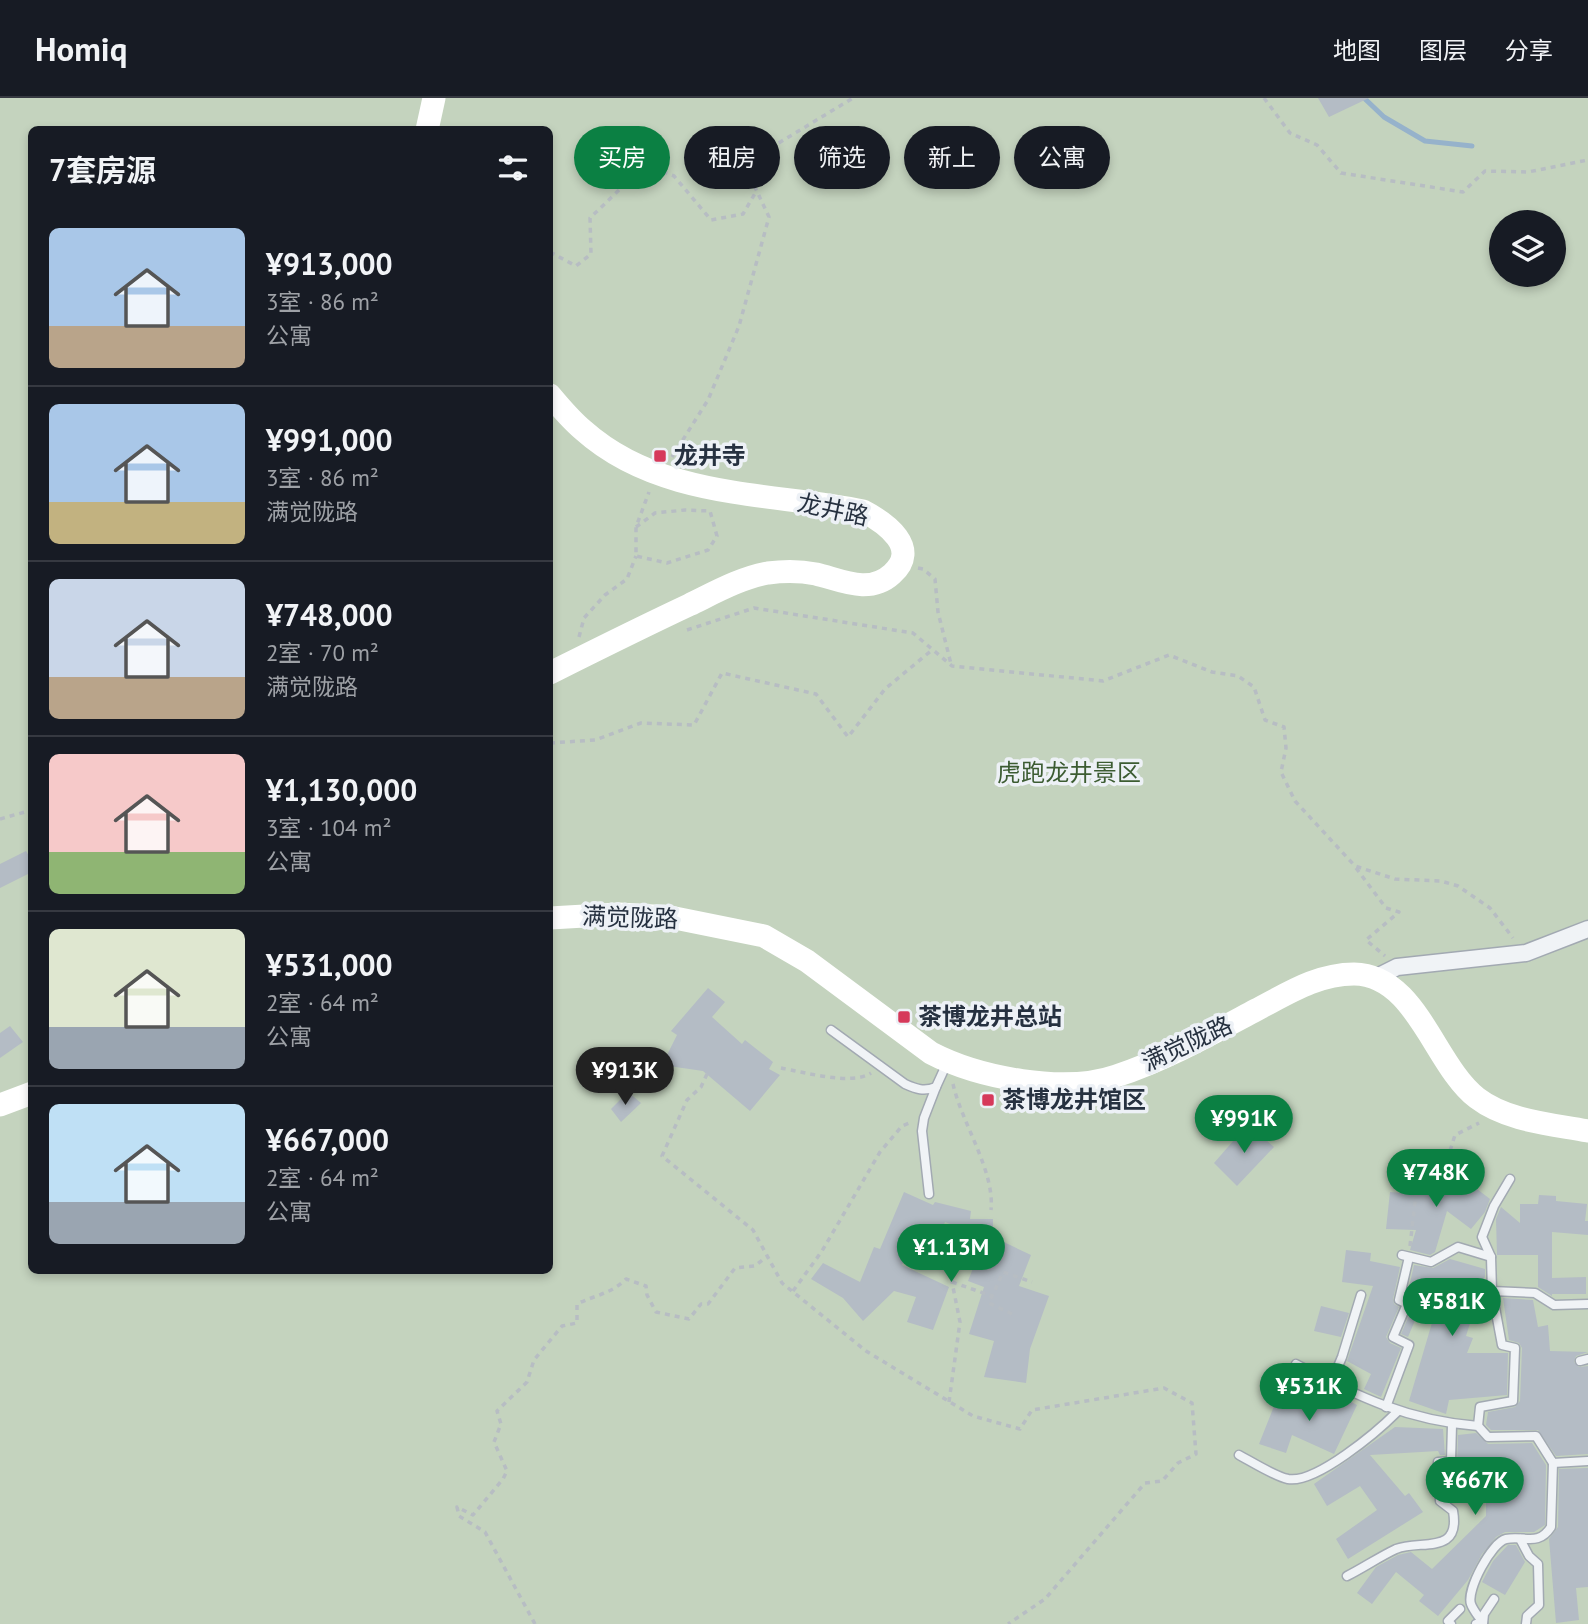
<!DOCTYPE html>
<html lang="zh">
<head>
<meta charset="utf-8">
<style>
  body { margin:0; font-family:"PT Sans","Noto Sans SC",sans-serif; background:#242831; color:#f1f3f6; height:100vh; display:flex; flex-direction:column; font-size:26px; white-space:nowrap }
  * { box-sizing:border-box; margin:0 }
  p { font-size:23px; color:#9ea1a6 }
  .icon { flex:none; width:38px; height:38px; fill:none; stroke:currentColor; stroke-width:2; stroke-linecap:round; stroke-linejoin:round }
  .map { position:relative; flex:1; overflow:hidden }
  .drawer { position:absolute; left:28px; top:28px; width:525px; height:1148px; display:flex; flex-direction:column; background:#171b24; border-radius:10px; box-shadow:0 4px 10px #0003 }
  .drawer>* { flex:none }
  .hud { position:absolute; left:574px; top:28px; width:665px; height:63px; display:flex; gap:14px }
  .buttons { position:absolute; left:1489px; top:112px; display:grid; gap:14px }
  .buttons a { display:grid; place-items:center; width:77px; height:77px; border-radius:50%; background:#171b24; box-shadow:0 4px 10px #0003; font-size:35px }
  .price { position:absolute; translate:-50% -60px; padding:0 16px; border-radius:24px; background:#0b8043; color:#fff; font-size:23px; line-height:46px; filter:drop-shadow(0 2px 4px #0008) }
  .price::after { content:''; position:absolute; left:50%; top:42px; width:21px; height:16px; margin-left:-10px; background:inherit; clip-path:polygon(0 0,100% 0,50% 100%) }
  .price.active { background:#222; color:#fff }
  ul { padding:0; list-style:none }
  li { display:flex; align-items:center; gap:21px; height:175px; padding:0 21px }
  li+li { border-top:2px solid #363941 }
  li span { display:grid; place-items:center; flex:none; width:196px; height:140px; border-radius:10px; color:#555 }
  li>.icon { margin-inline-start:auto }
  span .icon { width:84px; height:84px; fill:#fffc; stroke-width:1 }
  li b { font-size:30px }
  h2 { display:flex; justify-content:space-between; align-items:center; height:84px; padding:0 21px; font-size:30px }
  .tag { padding:0 24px; border-radius:32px; background:#171b24; box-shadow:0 4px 10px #0003; font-size:24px; line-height:63px }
  .tag.active { background:#0b8043; color:#fff }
  header { display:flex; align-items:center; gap:42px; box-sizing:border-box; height:98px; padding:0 35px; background:#171b24; border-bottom:2px solid #363941 }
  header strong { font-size:33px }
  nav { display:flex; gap:38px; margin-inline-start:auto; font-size:24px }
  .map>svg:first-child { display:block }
  .green { fill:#c4d3be; fill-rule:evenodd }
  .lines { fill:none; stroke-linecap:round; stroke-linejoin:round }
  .stream { stroke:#96b2cb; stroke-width:5 }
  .building { fill:#b4bcc5 }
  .lane-casing { stroke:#a2a9b2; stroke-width:11 }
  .street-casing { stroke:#a2a9b2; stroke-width:19 }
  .path { stroke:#b7bdc3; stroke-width:3.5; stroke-dasharray:5 5; stroke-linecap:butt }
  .lane { stroke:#f0f3f6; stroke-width:8 }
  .street { stroke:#f0f3f6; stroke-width:16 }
  .secondary { stroke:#fff; stroke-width:23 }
  .poi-dot { fill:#d6395a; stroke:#edf1f6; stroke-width:2.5 }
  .labels { text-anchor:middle; stroke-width:7; stroke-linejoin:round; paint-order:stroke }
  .poi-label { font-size:24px; font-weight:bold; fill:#263140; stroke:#edf1f6; text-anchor:start }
  .street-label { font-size:24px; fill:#263140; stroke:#edf1f6 }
  .park-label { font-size:24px; fill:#3c5c32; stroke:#edf1f6 }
</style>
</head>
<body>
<header>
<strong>Homiq</strong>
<nav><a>地图</a><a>图层</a><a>分享</a></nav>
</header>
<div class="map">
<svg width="1588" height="1526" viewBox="0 0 1588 1526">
  <rect width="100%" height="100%" fill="#dde2e8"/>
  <path class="green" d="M0,0H1588V1526H0ZM32,32H550V1172H32ZM1502,124H1554V177H1502Z"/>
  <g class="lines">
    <path class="stream" d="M1364,0L1384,19L1425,43L1472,48"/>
  </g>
  <g class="building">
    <path d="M1318,0H1369L1329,19Z"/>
    <path d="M26,753L32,763V774L0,790V766Z"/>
    <path d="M708,890L725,904L712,919L742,946L745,942L773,964L769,971L780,977L750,1013L703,973L662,967L677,937L671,933Z"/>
    <path d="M10,928L23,944L0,960V935Z"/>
    <path d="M628,994L641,1005L621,1024L611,1011Z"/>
    <path d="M1248,1026L1274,1049L1237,1088L1214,1065Z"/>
    <path d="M1437,1068L1460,1078L1490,1101L1485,1114L1471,1131L1447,1113L1435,1154L1430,1157L1410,1152L1416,1132L1386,1131L1390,1094L1425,1097Z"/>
    <path d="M904,1094L933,1107L935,1104L971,1113L970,1121H993V1139L1031,1157L1019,1188L1049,1198L1030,1251L1026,1285L984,1279L994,1243L969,1236L984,1189L968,1183L981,1150H969V1133L945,1124L942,1132L925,1128L919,1145L912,1143L902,1167L949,1189L933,1232L907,1224L916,1199L894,1193L863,1223L843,1200L811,1181L823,1165L860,1184L874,1149L880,1151Z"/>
    <path d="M1539,1097L1556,1098V1103L1587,1106L1585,1123H1588V1137L1552,1134V1180L1586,1179V1196H1552V1198L1538,1189V1157H1497L1496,1121L1501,1109L1520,1125V1106H1538Z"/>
    <path d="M1346,1152L1371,1155L1370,1163L1400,1169L1393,1201L1394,1206L1399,1209L1386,1239L1390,1245L1401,1250L1381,1299L1364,1291L1371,1276L1347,1263L1373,1188L1342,1184Z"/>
    <path d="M1450,1161L1485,1171V1178L1466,1238L1473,1240L1467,1255H1508L1507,1297L1449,1302L1446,1316L1409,1303L1434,1218L1419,1213L1408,1239L1401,1236L1413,1208L1412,1202L1407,1198L1414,1167L1433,1170Z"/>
    <path d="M1503,1200L1533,1202L1538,1229L1548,1227L1550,1253L1588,1254L1576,1258L1574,1264L1579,1269L1588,1268V1356L1556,1358L1538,1332H1491L1486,1327L1488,1314L1515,1309L1520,1303L1522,1250L1519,1245L1509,1242Z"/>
    <path d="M1321,1208L1349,1215L1341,1239L1314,1233Z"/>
    <path d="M1324,1289L1357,1307L1334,1356L1292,1337L1286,1355L1259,1346L1278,1298L1313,1313Z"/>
    <path d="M1395,1329L1443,1331L1445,1357H1440L1438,1353L1370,1357L1405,1398L1409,1395L1423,1414L1348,1461L1336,1441L1377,1412L1360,1388L1327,1408L1314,1386Z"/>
    <path d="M1476,1335L1488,1346L1532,1345L1546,1367L1545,1427L1534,1434H1505L1496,1439L1482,1456L1468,1482L1438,1518L1419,1503L1424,1497L1396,1474L1372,1506L1357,1495L1376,1469L1398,1457L1411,1454L1432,1471L1486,1418V1392L1456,1402L1445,1373V1370L1454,1369L1457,1366L1458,1337Z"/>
    <path d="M1588,1370V1489L1576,1490L1579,1522L1556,1525L1549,1441L1558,1429L1559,1371Z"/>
    <path d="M1508,1447H1516L1525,1464L1505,1497L1482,1484L1493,1463Z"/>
  </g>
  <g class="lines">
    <defs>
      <g id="lane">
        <path d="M831,932L905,986C916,991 924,994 936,989L947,965"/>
        <path d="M929,1096L922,1033L924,1020L936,989"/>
        <path d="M1402,1157L1431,1164L1458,1149L1491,1159"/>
        <path d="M1492,1193L1535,1195L1554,1207L1588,1206"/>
        <path d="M1580,1263L1588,1261"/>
        <path d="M1296,1266C1356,1298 1409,1323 1478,1328L1488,1339L1536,1338L1553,1365L1588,1363"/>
        <path d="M1331,1285L1342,1259L1361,1197"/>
        <path d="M1386,1309L1409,1247L1393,1239L1407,1206L1399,1202L1409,1159"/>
        <path d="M1478,1328L1480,1309L1513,1303L1515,1250L1502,1247L1492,1193L1491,1159L1482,1139L1494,1108L1510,1081"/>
        <path d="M1239,1357C1252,1364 1274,1378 1288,1381C1316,1386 1378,1333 1397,1314"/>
        <path d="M1520,1441L1529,1458L1538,1466L1539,1507L1527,1518L1526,1526"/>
        <path d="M1347,1478C1363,1470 1379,1459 1396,1451C1420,1441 1461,1458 1453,1413L1440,1403L1438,1364L1451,1363L1452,1327"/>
        <path d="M1451,1526L1448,1523L1460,1511"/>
        <path d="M1476,1526L1483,1525C1479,1519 1473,1512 1471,1506C1466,1492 1492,1444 1506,1441C1524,1437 1538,1449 1551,1429L1553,1365"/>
        <path d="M1483,1526L1484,1516L1494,1501"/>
      </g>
      <path id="street" d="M1375,880L1397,869L1526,855L1588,831"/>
    </defs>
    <use href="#lane" class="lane-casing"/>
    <use href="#street" class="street-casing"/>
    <g class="path">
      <path d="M1264,0L1290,35L1317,47L1341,75L1463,94L1485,73L1528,74L1588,62"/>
      <path d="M550,154L576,168L591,156L590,120L645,67L674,78L711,122L743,116L757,92"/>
      <path d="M672,359L708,302L739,228L769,119L744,66L853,0"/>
      <path d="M636,429L655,415L685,412L710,413L717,438L708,452L667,465L636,458V429L649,394"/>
      <path d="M918,470L923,471L935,481L938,514L951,566"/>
      <path d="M687,532L754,510L913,535L952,568L1103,583L1169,557L1212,574L1238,578L1254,589L1265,622L1284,629L1286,650L1281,674L1295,703L1355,768L1395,781L1441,783L1458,788L1490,810L1513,840"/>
      <path d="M579,539L584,520L605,497L627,481L636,458"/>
      <path d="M550,645L595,642L641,625L694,627L722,575L816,596L848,639L885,591L932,552"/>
      <path d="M0,721L32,712"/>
      <path d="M1356,770L1386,810L1399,814L1366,842L1385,858"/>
      <path d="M781,970C804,974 852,988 871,975"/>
      <path d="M707,976L701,989L687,1002L662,1058L753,1132L782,1185L866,1253L973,1318L1020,1331L1032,1312L1164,1290L1192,1305L1196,1356L1178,1365L1162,1383L1145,1385L1045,1501L1008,1526"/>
      <path d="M953,986C962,1026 995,1073 991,1112"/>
      <path d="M1410,1148L1417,1086L1413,1076L1418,1067L1449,1056L1455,1037L1479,1025"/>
      <path d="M952,1184L992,1198"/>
      <path d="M793,1193L822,1153L880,1054L902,1028L912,1024"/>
      <path d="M1012,1216L989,1205L1003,1174L1032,1184"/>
      <path d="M949,1304L960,1224L952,1184L950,1137"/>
      <path d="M535,1526L485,1434L459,1418L457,1409L473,1417L503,1381L507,1373L494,1344L501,1326L497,1313L527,1284L534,1262L562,1228L577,1225V1206C595,1197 611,1196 626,1181L646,1188L647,1197L656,1214L689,1221L701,1206H708L735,1170L755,1168L766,1159"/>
    </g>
    <use href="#lane" class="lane"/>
    <use href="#street" class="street"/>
    <g class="secondary">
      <path d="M427,32L434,0"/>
      <path d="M550,297C560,309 571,322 583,332C660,401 769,394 863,413C886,425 921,450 892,476C869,497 841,482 816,476C801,473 783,473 768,475C740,480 714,495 689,507C642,529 596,552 550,575"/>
      <path d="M550,820L619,816L670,819L764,838L807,863L931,955C979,980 1064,996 1116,978C1165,962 1211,936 1256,912C1287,896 1317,876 1354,876C1417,877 1434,967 1477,1000C1507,1023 1551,1026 1588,1033"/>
      <path d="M0,1007L32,995"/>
    </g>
  </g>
  <g class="poi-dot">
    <rect x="653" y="351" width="14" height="14" rx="3.5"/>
    <rect x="897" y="912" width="14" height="14" rx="3.5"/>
    <rect x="981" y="995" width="14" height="14" rx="3.5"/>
  </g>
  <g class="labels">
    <g class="poi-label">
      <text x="674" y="366">龙井寺</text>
      <text x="918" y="927">茶博龙井总站</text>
      <text x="1002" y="1010">茶博龙井馆区</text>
    </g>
    <g class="street-label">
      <text transform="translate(833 412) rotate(12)" y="8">龙井路</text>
      <text transform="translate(630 820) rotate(2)" y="8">满觉陇路</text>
      <text transform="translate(1187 946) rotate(-25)" y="8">满觉陇路</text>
    </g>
    <g class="park-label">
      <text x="1069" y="683">虎跑龙井景区</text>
    </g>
  </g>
</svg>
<div class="buttons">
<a><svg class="icon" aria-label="layers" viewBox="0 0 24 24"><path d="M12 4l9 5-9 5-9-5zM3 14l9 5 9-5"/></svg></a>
</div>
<b class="price active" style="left:625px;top:1009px">¥913K</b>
<b class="price" style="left:1244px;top:1057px">¥991K</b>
<b class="price" style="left:1436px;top:1111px">¥748K</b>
<b class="price" style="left:951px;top:1186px">¥1.13M</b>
<b class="price" style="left:1452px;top:1240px">¥581K</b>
<b class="price" style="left:1309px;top:1325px">¥531K</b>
<b class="price" style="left:1475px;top:1419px">¥667K</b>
<div class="hud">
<a class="tag active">买房</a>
<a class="tag">租房</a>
<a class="tag">筛选</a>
<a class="tag">新上</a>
<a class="tag">公寓</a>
</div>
<section class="drawer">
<h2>7套房源<svg class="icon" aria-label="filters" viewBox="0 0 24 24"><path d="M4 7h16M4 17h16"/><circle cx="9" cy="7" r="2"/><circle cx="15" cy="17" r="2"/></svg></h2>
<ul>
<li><span style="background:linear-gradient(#a9c7e8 70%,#b9a48a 0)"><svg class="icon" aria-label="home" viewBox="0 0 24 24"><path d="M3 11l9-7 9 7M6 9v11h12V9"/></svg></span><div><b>¥913,000</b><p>3室 · 86 m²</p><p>公寓</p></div></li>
<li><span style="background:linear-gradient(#a9c7e8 70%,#c2b280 0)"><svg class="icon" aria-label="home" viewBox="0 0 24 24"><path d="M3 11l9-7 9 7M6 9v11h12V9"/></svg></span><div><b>¥991,000</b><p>3室 · 86 m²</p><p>满觉陇路</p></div></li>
<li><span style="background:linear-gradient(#c9d6e8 70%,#b9a48a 0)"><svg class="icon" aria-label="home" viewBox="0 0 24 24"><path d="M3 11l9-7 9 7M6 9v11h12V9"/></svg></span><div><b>¥748,000</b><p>2室 · 70 m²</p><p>满觉陇路</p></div></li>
<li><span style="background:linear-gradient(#f6c9c9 70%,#8fb573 0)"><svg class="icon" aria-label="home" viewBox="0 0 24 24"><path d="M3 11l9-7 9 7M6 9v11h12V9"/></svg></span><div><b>¥1,130,000</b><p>3室 · 104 m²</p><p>公寓</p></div></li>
<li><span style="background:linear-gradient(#dfe7d0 70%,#9aa5b1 0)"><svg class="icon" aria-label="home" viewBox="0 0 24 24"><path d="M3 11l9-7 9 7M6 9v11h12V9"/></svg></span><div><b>¥531,000</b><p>2室 · 64 m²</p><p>公寓</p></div></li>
<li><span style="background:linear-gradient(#bfe0f5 70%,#9aa5b1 0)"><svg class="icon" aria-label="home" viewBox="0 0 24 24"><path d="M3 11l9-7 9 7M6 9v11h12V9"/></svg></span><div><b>¥667,000</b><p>2室 · 64 m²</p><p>公寓</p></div></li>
</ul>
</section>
</div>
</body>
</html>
